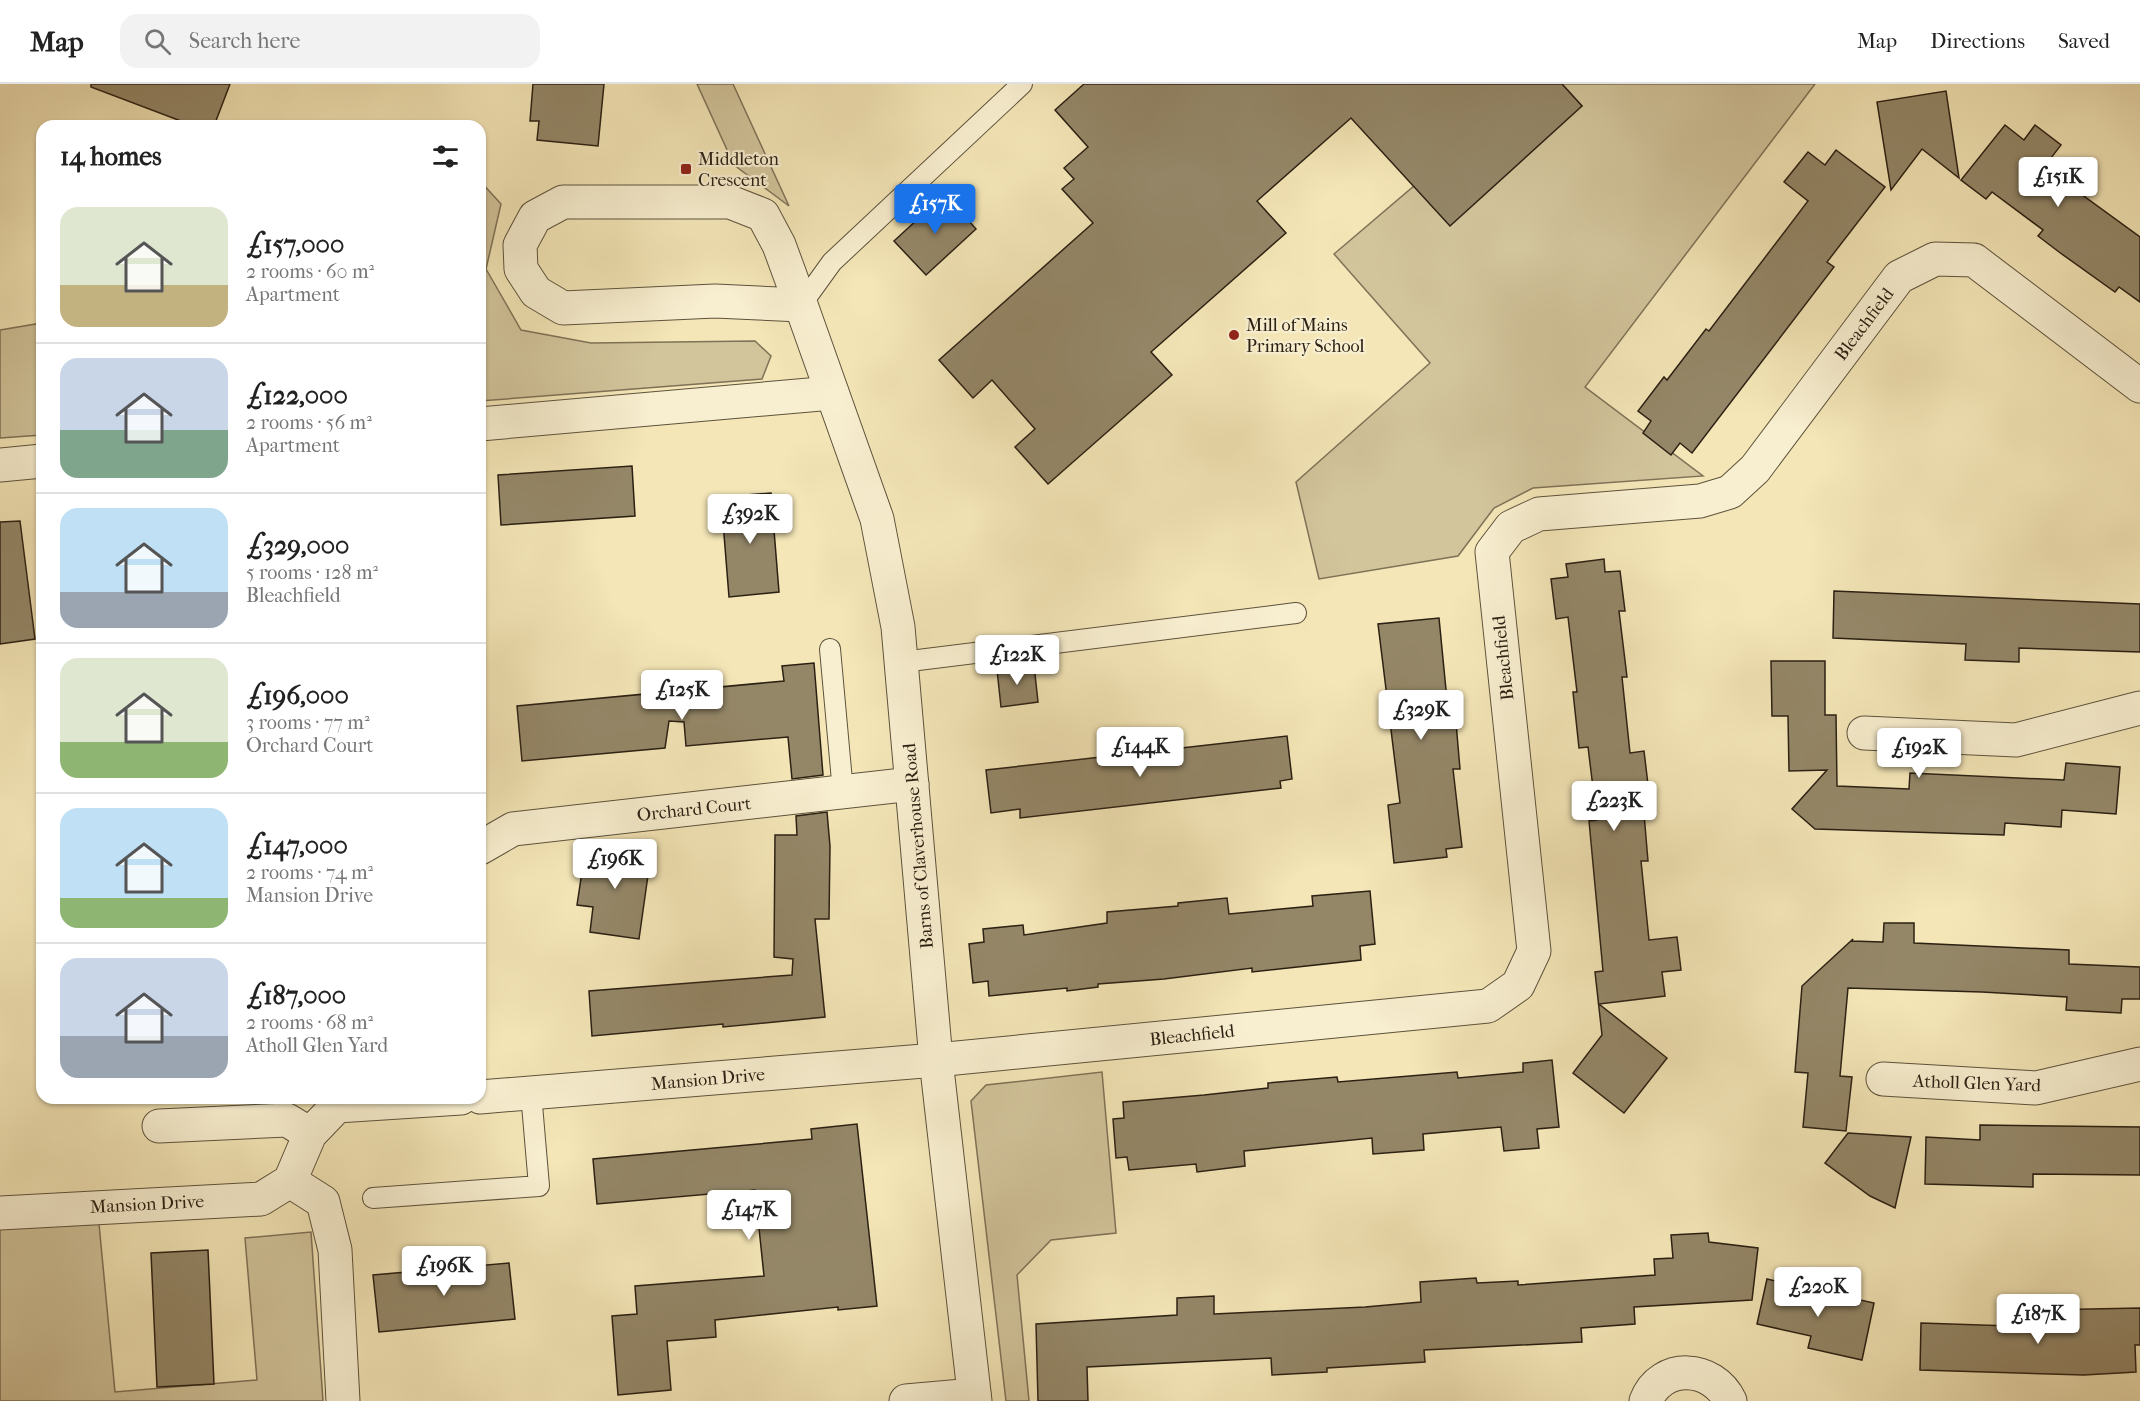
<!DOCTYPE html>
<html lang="en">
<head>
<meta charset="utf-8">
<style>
  body { margin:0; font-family:"IM FELL French Canon",serif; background:#f2f2f2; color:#222; height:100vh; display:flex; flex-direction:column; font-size:22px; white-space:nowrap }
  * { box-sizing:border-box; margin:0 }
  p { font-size:20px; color:#767676 }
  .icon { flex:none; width:33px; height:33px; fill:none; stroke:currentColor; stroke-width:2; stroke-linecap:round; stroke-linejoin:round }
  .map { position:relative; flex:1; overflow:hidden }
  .details { position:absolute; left:36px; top:36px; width:450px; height:984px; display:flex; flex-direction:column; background:#fff; border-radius:18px; box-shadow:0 2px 4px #0004 }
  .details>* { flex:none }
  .price { position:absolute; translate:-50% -51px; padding:0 14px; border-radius:6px; background:#fff; color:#222; font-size:20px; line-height:39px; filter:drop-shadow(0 2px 3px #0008) }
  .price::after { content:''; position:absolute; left:50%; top:36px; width:18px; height:14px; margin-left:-9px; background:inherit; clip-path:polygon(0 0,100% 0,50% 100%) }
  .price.selected { background:#1a73e8; color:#fff }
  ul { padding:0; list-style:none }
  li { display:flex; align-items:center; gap:18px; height:150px; padding:0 24px }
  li+li { border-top:2px solid #e0e0e0 }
  li span { display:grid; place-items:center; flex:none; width:168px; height:120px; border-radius:18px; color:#555 }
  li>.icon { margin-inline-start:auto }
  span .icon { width:72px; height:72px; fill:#fffc; stroke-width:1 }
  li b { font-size:26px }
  h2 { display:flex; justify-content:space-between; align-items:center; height:72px; padding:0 24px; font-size:26px }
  header { display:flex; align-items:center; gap:36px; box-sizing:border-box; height:84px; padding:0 30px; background:#fff; border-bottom:2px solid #e0e0e0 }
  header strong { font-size:28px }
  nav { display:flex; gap:33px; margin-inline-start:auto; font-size:21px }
  .search { width:420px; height:54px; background:#f2f2f2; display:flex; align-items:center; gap:15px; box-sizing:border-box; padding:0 21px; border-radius:18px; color:#767676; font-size:22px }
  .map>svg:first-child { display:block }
  .green { fill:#d2c49b; stroke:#7e7257; stroke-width:1.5 }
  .building { fill:#948768; stroke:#2b2013; stroke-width:1.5 }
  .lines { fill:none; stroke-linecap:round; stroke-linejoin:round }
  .service-casing { stroke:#5d523c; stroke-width:22 }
  .minor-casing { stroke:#5d523c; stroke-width:35 }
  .service { stroke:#f8efd0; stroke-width:20 }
  .minor { stroke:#f8efd0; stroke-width:33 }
  .poi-dot { fill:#8f2418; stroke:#f8efd0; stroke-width:2 }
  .labels { text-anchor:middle; stroke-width:4.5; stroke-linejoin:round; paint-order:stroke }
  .poi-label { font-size:18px; fill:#2b2013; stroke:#f8efd0; text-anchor:start }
  .street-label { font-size:18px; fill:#2b2013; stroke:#f8efd0 }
</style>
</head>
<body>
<header>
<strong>Map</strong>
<div class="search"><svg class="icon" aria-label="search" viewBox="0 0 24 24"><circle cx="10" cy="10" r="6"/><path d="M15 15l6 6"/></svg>Search here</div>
<nav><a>Map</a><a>Directions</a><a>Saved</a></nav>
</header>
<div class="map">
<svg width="2140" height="1317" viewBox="0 0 2140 1317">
  <rect width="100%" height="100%" fill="#f4e6b7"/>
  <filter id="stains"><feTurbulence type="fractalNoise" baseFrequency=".00333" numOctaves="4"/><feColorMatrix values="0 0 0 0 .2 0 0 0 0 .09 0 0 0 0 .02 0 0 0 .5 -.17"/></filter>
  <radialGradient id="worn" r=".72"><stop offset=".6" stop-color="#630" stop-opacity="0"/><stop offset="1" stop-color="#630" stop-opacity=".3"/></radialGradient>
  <g class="green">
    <path d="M697,0H733L789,122L734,81Z"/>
    <path d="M1562,0H1815L1585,303L1703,392L1533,404L1494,424L1458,472L1319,495L1296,398L1430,279L1334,170L1414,102L1582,22Z"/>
    <path d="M480,97L501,120L486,185L521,246L591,259L755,257L771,272L762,295L480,317Z"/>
    <path d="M42,239V351L0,354V246Z"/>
    <path d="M1102,988L1116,1149L1051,1156L1017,1191L1029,1317H1006L971,1017L986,1001Z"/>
    <path d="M99,1140L115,1308L257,1296L245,1154L311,1148L323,1317H0V1145Z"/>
  </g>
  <g class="building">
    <path d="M91,0H230L214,42H194L91,3Z"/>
    <path d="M533,0H604L598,62L537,56L539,37H530Z"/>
    <path d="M1084,0H1562L1582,22L1450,142L1351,34L1257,117L1286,149L1151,268L1172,291L1048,400L1015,363L1035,345L992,296L973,314L939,276L1093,139L1062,105L1074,95L1064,84L1088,63L1055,26Z"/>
    <path d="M1946,7L1959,94L1922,65L1891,106L1877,18Z"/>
    <path d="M2005,41L2024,56L2035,41L2061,61L2044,83L2140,153V218L2119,203L2115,208L2059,168L2038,152L2043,146L1992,108L1986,115L1961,96Z"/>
    <path d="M1836,66L1885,103L1827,178L1834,183L1692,369L1680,359L1671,371L1643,349L1651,337L1638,327L1664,293L1667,296L1706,245L1709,247L1808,117L1784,98L1808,68L1825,81Z"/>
    <path d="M945,110L976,145L926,191L894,157Z"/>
    <path d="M632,382L635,432L501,441L498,391Z"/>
    <path d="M771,409L779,508L729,513L721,413Z"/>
    <path d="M20,437L35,555L0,560V438Z"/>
    <path d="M1604,475L1605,488L1620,487L1625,527H1619L1627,593H1622L1630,669L1644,667L1650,717L1643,718L1648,777H1641L1649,856L1677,853L1681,886L1662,888L1665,912L1599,920L1667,974L1624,1029L1573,989L1602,951L1595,888L1603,887L1589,737L1597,736L1588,663L1579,664L1573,608H1577L1568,533L1556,535L1551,495L1568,493L1566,480Z"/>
    <path d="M1834,507L2140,520V568L2019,564V578L1965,576L1966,560L1833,554Z"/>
    <path d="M1439,534L1447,616L1454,615L1460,685H1453L1462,763L1446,765L1447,773L1394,779L1388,721L1400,719L1378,540Z"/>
    <path d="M1771,577H1825V631H1836L1837,702L1909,705L1910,689L2064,696L2066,679L2120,683L2116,730L2062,726L2061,743L2005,739L2004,751L1815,745L1792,725L1827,686L1789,687L1788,632H1772Z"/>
    <path d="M814,579L823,691L792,695L788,653L686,662L684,638L669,637L665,664L522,677L517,622L784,597L782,582Z"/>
    <path d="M1034,581L1038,618L1001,623L997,586Z"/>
    <path d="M1287,652L1292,695L1280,697L1281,704L1020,734V725L991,729L986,686Z"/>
    <path d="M827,728L830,762L829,835H815L825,933L723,943V940L592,952L589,907L792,891L793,875L774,873L775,751H797L796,732Z"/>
    <path d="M586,761L651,770L639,855L590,848L593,823L577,821Z"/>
    <path d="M1370,807L1375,860L1360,862L1361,876L1252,888V884L1164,895L1098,900V903L1067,907V904L989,912L988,897L973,899L969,860L984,858L983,845L1023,841L1024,851L1107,839V828L1178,822V819L1227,814L1229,830L1313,822L1312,812Z"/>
    <path d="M1884,839H1914V859L2069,866V880L2140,883V915H2122L2121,929L2066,926L2067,913L1982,908L1848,904L1840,992L1852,993L1846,1047L1803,1043L1808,989L1795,988L1802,902L1853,855L1852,857L1883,858Z"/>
    <path d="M1552,976L1559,1043L1537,1045L1539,1064L1504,1067L1501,1043L1423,1050L1424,1066L1373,1070L1372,1054L1244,1067L1245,1082L1197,1088L1196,1080L1129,1086L1127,1073L1116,1074L1113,1035L1124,1034L1123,1018L1204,1011L1268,1004V999L1337,993L1338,998L1457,988L1458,994L1523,988V979Z"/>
    <path d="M857,1040L877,1222L838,1226V1223L715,1236L716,1253L667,1257L671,1306L618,1311L612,1232L637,1230L635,1202L764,1192L755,1106L597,1120L593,1075L812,1055L811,1045Z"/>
    <path d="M1980,1041L2140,1043V1091L2033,1090V1103L1925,1100L1926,1053L1980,1056Z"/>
    <path d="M1848,1049L1911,1053L1895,1124L1870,1112L1825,1079Z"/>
    <path d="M1708,1149L1709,1158L1758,1164L1752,1216L1634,1223L1635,1240L1581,1244L1582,1258L1424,1266L1425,1278L1327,1284V1288L1272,1291L1271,1274L1087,1283L1088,1317H1038L1036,1240L1177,1231V1214L1214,1212V1230L1365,1223L1421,1218L1420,1198L1476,1194L1477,1199L1518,1197V1201L1655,1191L1654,1175L1673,1174L1671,1151Z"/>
    <path d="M208,1166L214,1300L157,1303L151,1169Z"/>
    <path d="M509,1179L515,1235L379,1248L373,1191Z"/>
    <path d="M1767,1195L1874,1219L1862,1276L1808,1264L1811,1252L1757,1240Z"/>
    <path d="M2140,1224V1261H2135L2136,1288L2084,1291L1920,1286L1921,1239L2042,1243V1226Z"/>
  </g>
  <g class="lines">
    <defs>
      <g id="service">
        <path d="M801,221L832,178L1022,0"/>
        <path d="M830,565L843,708"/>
        <path d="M902,578L1296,529"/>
        <path d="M373,1114L539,1102L531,1009"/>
      </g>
      <g id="minor">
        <path d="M801,221L715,217L563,224L536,208L521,185L520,161L535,133L563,118H730L763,131L779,161L801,221L877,435L898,543L936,976L975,1317"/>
        <path d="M480,340L832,309"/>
        <path d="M0,381L42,377"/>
        <path d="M1864,649L2016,656L2140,624"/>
        <path d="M480,764L513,745L912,700"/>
        <path d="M1883,995L2036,1004L2140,980"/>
        <path d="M480,1013L936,976L1488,922L1518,901L1534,867L1492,468L1511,443L1539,430L1700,417L1730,408L1755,385L1899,193L1935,175L1974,176L2140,302"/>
        <path d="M159,1042L287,1036L310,1050"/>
        <path d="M290,1097L323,1118L335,1166L343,1317"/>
        <path d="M0,1129L261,1115L290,1097L310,1050L337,1022L461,1014"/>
        <path d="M906,1317L974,1311"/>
        <path d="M1646,1317C1661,1278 1713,1281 1730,1317"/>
      </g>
    </defs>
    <use href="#service" class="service-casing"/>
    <use href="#minor" class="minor-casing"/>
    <use href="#service" class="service"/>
    <use href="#minor" class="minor"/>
  </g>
  <g class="poi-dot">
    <rect x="680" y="79" width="12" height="12" rx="3"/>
    <circle cx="1234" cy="251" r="6"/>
  </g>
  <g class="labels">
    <g class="poi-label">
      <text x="698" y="81">Middleton<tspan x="698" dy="21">Crescent</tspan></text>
      <text x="1246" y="247">Mill of Mains<tspan x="1246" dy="21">Primary School</tspan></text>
    </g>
    <g class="street-label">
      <text transform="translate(1864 240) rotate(-53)" y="6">Bleachfield</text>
      <text transform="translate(1503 574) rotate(-96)" y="6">Bleachfield</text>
      <text transform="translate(694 725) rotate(-6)" y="6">Orchard Court</text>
      <text transform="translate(918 762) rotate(-95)" y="6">Barns of Claverhouse Road</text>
      <text transform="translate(1192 951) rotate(-6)" y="6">Bleachfield</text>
      <text transform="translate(708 995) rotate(-5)" y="6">Mansion Drive</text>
      <text transform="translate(1977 999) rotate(2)" y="6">Atholl Glen Yard</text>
      <text transform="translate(147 1120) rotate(-3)" y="6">Mansion Drive</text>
    </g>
  </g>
  <rect width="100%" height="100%" filter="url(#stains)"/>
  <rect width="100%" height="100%" fill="url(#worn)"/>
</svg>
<b class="price" style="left:2058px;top:124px">£151K</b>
<b class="price selected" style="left:935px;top:151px">£157K</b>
<b class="price" style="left:750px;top:461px">£392K</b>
<b class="price" style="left:1017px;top:602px">£122K</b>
<b class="price" style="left:682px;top:637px">£125K</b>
<b class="price" style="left:1421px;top:657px">£329K</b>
<b class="price" style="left:1140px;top:694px">£144K</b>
<b class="price" style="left:1919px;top:695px">£192K</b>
<b class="price" style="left:1614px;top:748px">£223K</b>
<b class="price" style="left:615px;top:806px">£196K</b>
<b class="price" style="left:749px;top:1157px">£147K</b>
<b class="price" style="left:444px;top:1213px">£196K</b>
<b class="price" style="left:1818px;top:1234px">£220K</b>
<b class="price" style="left:2038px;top:1261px">£187K</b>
<section class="details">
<h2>14 homes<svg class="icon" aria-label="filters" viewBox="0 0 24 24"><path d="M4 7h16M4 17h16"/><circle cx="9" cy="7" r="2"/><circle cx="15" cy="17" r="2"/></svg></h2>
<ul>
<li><span style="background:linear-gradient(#dfe7d0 65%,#c2b280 0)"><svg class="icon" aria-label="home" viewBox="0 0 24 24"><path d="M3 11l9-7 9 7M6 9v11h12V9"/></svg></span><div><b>£157,000</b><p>2 rooms · 60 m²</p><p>Apartment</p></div></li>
<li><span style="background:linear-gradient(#c9d6e8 60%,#7fa58c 0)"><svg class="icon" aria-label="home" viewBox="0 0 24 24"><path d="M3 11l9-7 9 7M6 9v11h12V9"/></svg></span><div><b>£122,000</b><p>2 rooms · 56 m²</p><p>Apartment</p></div></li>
<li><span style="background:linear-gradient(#bfe0f5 70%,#9aa5b1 0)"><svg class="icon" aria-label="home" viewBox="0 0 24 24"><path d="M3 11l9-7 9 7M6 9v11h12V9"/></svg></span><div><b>£329,000</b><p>5 rooms · 128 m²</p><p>Bleachfield</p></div></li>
<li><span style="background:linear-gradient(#dfe7d0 70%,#8fb573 0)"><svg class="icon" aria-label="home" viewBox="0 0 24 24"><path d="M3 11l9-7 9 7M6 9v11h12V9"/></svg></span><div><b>£196,000</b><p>3 rooms · 77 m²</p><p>Orchard Court</p></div></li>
<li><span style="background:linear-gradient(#bfe0f5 75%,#8fb573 0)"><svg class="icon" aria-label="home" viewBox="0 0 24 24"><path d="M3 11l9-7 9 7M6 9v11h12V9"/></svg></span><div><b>£147,000</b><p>2 rooms · 74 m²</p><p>Mansion Drive</p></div></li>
<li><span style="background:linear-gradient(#c9d6e8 65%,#9aa5b1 0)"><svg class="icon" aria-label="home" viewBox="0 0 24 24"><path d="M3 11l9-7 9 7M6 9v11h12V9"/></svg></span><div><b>£187,000</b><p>2 rooms · 68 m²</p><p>Atholl Glen Yard</p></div></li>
</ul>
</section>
</div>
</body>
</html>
